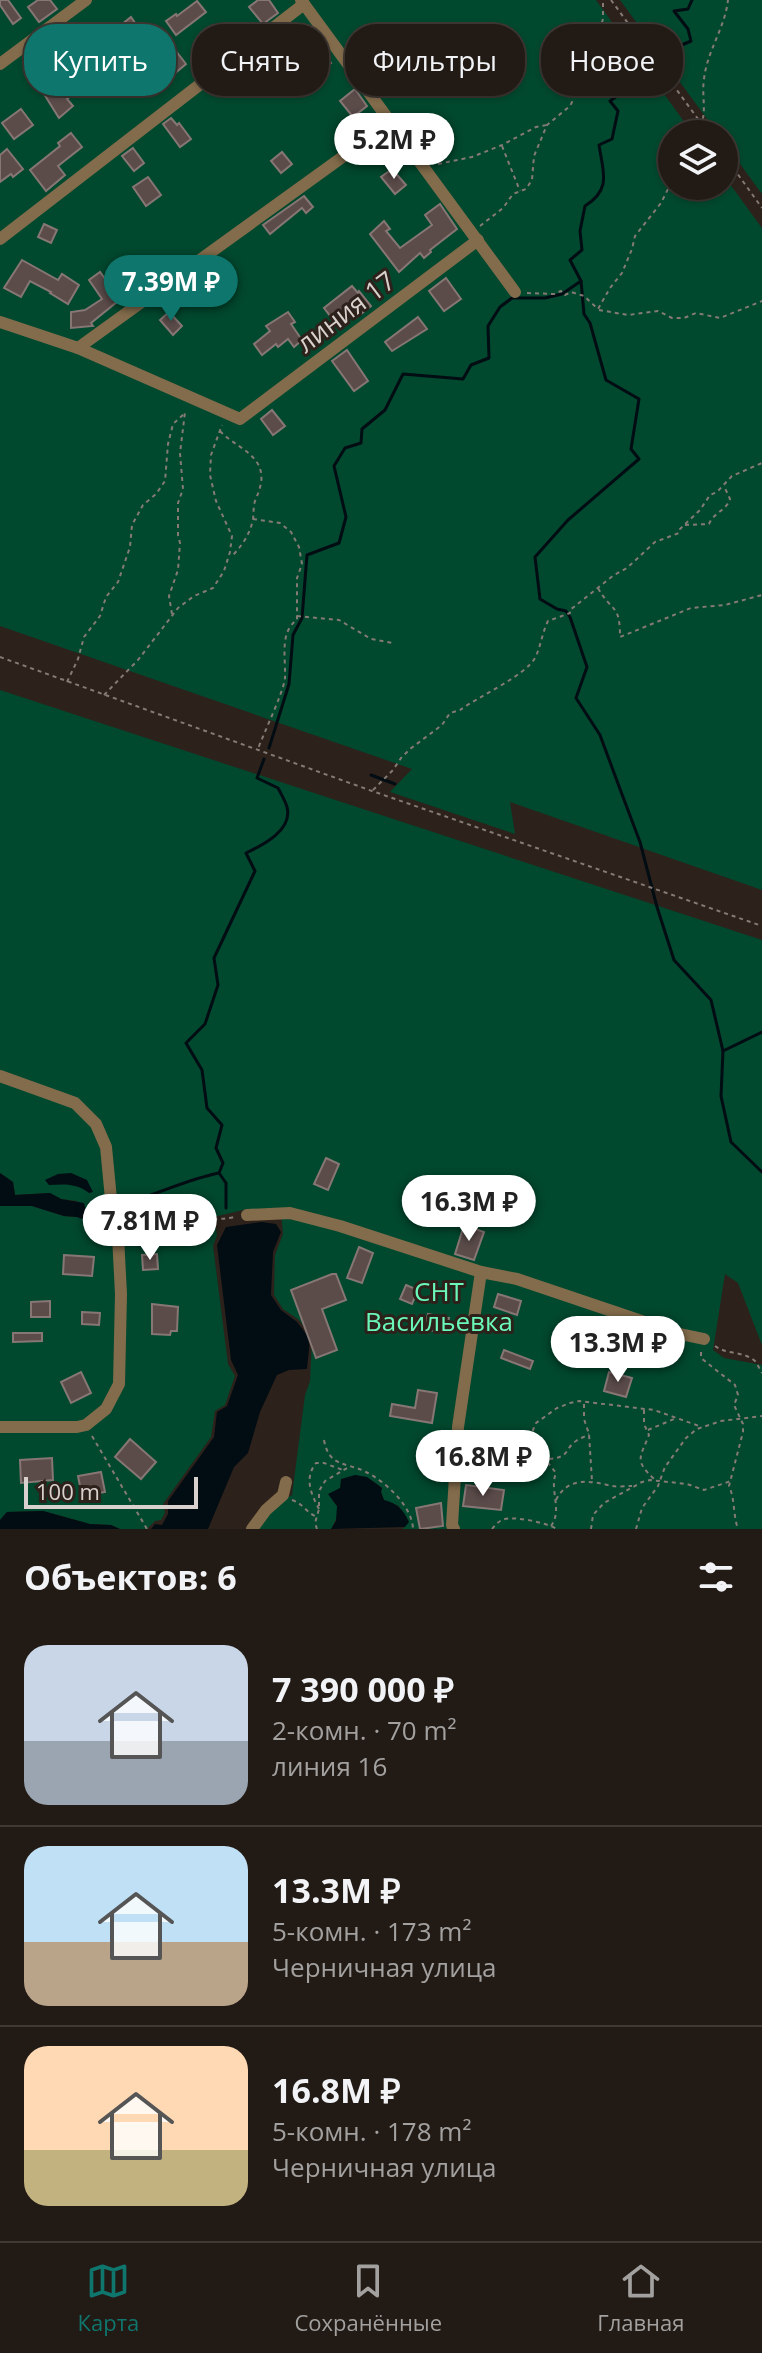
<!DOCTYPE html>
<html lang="ru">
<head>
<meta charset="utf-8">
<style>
  body { margin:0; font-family:"Open Sans",sans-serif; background:#2a231d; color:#f1f3f6; height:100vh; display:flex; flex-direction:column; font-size:30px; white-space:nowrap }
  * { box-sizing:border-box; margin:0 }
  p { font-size:26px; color:#a2a1a0 }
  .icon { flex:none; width:44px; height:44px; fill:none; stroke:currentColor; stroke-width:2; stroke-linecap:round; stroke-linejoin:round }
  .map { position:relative; height:1529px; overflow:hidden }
  .sheet { display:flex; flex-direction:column; background:#221a14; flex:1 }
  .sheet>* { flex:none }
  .hud { position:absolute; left:24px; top:24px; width:714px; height:72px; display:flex; gap:16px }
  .controls { position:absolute; left:658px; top:120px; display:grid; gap:16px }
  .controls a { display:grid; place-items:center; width:80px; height:80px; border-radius:50%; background:#221a14; box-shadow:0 2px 6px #0004,0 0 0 2px #3f3834; font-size:40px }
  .scale { position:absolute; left:24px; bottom:20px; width:174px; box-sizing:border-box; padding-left:8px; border:4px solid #d9d1cd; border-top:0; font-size:22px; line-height:28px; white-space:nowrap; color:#d9d1cd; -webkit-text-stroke:6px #2d221b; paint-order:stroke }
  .price { position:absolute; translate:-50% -68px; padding:0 18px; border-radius:28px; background:#fff; color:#222; font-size:26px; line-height:52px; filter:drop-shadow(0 2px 4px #0008) }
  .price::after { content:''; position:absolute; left:50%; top:48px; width:24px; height:18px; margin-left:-12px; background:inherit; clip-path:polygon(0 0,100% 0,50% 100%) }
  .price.on { background:#0f766e; color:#fff }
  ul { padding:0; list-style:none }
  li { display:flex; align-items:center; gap:24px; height:200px; padding:0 24px }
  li+li { border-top:2px solid #3f3834 }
  li span { display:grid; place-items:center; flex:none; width:224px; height:160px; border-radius:24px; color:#555 }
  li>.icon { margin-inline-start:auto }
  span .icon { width:96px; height:96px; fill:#fffc; stroke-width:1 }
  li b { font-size:34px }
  h2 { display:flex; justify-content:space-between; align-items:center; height:96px; padding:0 24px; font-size:34px }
  .tag { padding:0 28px; border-radius:32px; background:#221a14; box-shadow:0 2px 6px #0004,0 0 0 2px #3f3834; font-size:28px; line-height:72px }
  .tag.on { background:#0f766e; color:#fff }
  .tab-bar { display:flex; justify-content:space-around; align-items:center; height:112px; border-top:2px solid #3f3834; background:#221a14; font-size:22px; color:#a2a1a0 }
  .tab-bar a { display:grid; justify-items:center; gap:4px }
  .tab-bar .on { color:#0f766e }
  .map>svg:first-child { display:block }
  .green { fill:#00482e }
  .water { fill:#020c13 }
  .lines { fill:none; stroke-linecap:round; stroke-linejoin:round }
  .stream { stroke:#020c13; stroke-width:3 }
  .building { fill:#5b4c4a; stroke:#867674; stroke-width:2 }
  .path { stroke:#847b75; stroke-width:2; stroke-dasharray:4 4; stroke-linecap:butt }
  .street { stroke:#836c4b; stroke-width:12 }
  .labels { text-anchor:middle; stroke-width:6; stroke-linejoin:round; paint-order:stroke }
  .street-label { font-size:26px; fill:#d9d1cd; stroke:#2d221b }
  .park-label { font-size:26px; fill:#6af7b7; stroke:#2d221b }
</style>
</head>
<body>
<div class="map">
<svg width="762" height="1529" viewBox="0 0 762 1529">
  <rect width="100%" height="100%" fill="#2d221b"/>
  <g class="green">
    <path d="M0,0H596L693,134H672V186H724V176L762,228V890L510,802L515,834L390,792L412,769L0,626Z"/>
    <path d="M620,0H762V194L724,142V134H718Z"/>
    <path d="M0,690L762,940V1345L738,1283L725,1274L713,1350L724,1358L762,1365V1529H402L405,1527L399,1506L384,1500L381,1492L382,1488C373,1480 366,1477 355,1475L340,1488L333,1501L337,1506C338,1515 336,1521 331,1529H258L274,1505L292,1495L305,1395L310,1381L312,1337L299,1320L283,1309L274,1295L275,1255L283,1234L281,1210L247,1209L214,1217L217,1235L213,1246L228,1364L235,1376L225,1405L215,1411L211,1437L163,1504L165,1513L161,1520L155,1521L147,1529H120L111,1525L90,1524L43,1511L7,1512L0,1520V1206H32L64,1216L77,1217L87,1220L77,1201L61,1199L50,1193L15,1195L13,1182L0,1173Z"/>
  </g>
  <g class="water">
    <path d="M0,1173L13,1182L15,1195L50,1193L61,1199L84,1203L88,1221L77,1217L64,1216L32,1206H0Z"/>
    <path d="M71,1173L87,1180L93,1192L89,1193C77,1183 63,1184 49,1185L45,1180L58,1174Z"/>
    <path d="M262,1222L276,1224L281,1232L273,1252L271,1295L281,1310L297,1322L310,1339L307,1369L289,1370L277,1375L260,1412L248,1453L234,1467L208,1529H151L155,1524L162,1525L168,1514V1501L214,1437L217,1412L227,1406L238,1375L231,1360L217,1245L226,1227Z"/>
    <path d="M355,1475L367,1477L382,1488L381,1492L384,1500C398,1504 403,1509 409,1522L405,1527L331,1529L336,1521L337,1506L328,1494L340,1488L341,1479Z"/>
    <path d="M43,1511L90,1524L111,1525L120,1529H0V1520L7,1512Z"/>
  </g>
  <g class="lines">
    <g class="stream">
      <path d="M692,0L688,9L674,11L688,29L691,41L677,47L671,60L650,61L641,78L627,73L623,92L610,101L618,111L612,139L599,145C603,172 612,189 585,206L580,231L582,250L570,260L581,281L584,314L590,323L606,380L639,399L631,449L639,459L568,520L535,557L540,599L557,609L566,611L570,617L587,667L576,698L600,735L620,789L640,842L657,907L674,960L711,1000L723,1051L721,1096L731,1142L762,1172"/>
      <path d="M269,748L289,684L293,635L302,618L307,555L339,543L346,517L334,466L345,448L361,443L362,429L385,410L403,374L463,379L471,365L489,358L488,326L500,307L512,298H545L562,294L581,281"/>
      <path d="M371,775L395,784"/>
      <path d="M723,1051L762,1032"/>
      <path d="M118,1205C152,1197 184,1180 219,1173"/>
      <path d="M226,1208V1183L219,1173L223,1163L216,1148L222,1125L207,1108L202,1070L186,1043L205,1024L218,985L214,958L255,871L246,853C263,845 293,830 287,807C285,800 281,794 278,788L257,778L264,759"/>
      <path d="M83,1210L99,1212"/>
    </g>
  </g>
  <g class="building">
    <path d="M0,0H8L21,18L13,24L0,5Z"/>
    <path d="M38,0H50L57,9L39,22L28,7Z"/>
    <path d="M258,0H269L278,13L263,24L249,7Z"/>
    <path d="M197,1L206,12L176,35L166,21L176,14L177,16Z"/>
    <path d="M131,17L140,30L101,62L91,49Z"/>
    <path d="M272,40L281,51L270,60L260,49Z"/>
    <path d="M169,42L186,64L168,79L150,57Z"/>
    <path d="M324,54L331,63L318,73L320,75L312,81L304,69Z"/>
    <path d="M88,70L94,78L67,99L73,106L59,118L39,86L57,75L65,89Z"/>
    <path d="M355,89L367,106L353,117L340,101Z"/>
    <path d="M21,109L33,125L14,139L2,123Z"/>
    <path d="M171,118L177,125L179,123L191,139L180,147L163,124Z"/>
    <path d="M71,133L82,147L58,166L65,175L46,191L30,170L60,146L58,143Z"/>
    <path d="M133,148L144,163L134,171L122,156Z"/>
    <path d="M7,149L23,169L13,177L11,174L0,182V155Z"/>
    <path d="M282,152L292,164L281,173L271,161Z"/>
    <path d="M392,169L406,185L395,194L381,177Z"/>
    <path d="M148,177L161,195L146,206L133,187Z"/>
    <path d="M304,196L313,207L306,213L302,208L270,234L263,225Z"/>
    <path d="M440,204L457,229L430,250L431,252L424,258L420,253L399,272L370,234L384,221L390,229L386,231L400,248L432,225L425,215Z"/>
    <path d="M44,224L57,230L51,243L38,237Z"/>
    <path d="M22,260L58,280L62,274L79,285L68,304L50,293L51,292L30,281L21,297L4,288Z"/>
    <path d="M123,266L133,278L123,286L128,293L91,323L93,326L71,328V312L85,310L102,299L89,280L100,272L106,280Z"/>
    <path d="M446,278L461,299L444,311L429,291Z"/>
    <path d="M352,286L358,293L359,291L371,306L356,318L352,314L337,325L324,308Z"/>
    <path d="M169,312L182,326L173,335L160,320Z"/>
    <path d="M288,312L295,322L291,324L302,340L294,347L288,339L278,347L276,344L262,355L254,344L270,331L266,326Z"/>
    <path d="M418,317L427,329L392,351L385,342Z"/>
    <path d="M347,350L368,381L354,391L332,361Z"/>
    <path d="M272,410L285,426L273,435L261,419Z"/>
    <path d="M326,1158L339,1164L328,1190L314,1184Z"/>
    <path d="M464,1225L484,1232L474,1260L455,1254Z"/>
    <path d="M359,1247L373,1253L362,1283L347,1278Z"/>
    <path d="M157,1254L158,1269L143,1270L142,1255Z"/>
    <path d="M64,1255L94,1257L92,1276L63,1274Z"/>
    <path d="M332,1274H336L346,1300L322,1309L337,1350L316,1358L291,1290Z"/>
    <path d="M406,1285L418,1290L412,1304L400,1299Z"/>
    <path d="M498,1294L521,1301L517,1315L494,1307Z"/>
    <path d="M50,1301V1317H31V1302Z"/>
    <path d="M152,1304L178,1307L177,1331H171L170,1335L152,1334Z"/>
    <path d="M82,1312L100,1313L99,1325L82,1324Z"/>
    <path d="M428,1314L449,1318L445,1333L424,1329Z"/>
    <path d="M13,1333H42V1341L13,1342Z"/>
    <path d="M504,1350L533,1361L530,1369L501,1358Z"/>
    <path d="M81,1372L91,1393L71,1403L61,1382Z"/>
    <path d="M609,1372L632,1378L626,1397L604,1391Z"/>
    <path d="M418,1390L437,1393L432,1423L390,1416L392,1404L415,1408Z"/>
    <path d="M130,1439L156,1462L141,1479L115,1457Z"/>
    <path d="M52,1458L53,1480L21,1483L20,1460Z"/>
    <path d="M101,1472L105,1492L82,1496L78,1476Z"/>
    <path d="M466,1485L504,1490L501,1510L463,1506Z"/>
    <path d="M441,1503L443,1526L420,1529L416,1508Z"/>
  </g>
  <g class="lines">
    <g class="path">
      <path d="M611,0L709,134"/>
      <path d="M697,134C709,113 701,100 704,79C707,51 725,28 728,0"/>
      <path d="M502,146L520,191"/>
      <path d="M724,155L762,208"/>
      <path d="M438,164L472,157L502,145L536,127L547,125"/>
      <path d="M480,226L503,208L513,194L526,189L532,180L534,156L547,125L570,106L587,72L603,19V0"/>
      <path d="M527,293L554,294L561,291L565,295L571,292L584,296L598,309L610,288L622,273L632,249L635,236L661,203L668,189L667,178L672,170"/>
      <path d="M599,310L628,315L658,311L672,318H684L696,313L720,318L762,301"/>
      <path d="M220,431C232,444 249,449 258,464C265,477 260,489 255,501C253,507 254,513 253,519C250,535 241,547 231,557"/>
      <path d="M253,519L280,523L291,532L299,547L302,564L297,578V620C279,632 286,659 285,678C283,694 264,732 258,749"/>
      <path d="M685,525L709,524C713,513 727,510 730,499L724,486"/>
      <path d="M598,588C612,613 620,603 620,637L691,608L725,605L762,595"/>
      <path d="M172,614L169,596L178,570L180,543L178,535V503L183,489L180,453L185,412"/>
      <path d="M297,616L339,620L371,639L393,643"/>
      <path d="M0,657L372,791L762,926"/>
      <path d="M67,682L78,659L84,637L100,616L106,597L118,582L130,547L132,525L143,505L156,494L165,481L168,444L173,424L185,413"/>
      <path d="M104,695L138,660L178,608L194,596L213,588L224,571L230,552L232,536L216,501L210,475L211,455L222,425"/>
      <path d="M373,790L393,770L401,758L410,749L442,725L450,713L460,710C478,697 526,675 535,658C541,646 542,633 548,621L570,613V610L614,575L627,568L655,542L679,533L680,529L700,510L710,495L717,492L732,476L762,463"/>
      <path d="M127,1227C145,1221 164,1214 183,1216C202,1218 216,1221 234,1217"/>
      <path d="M715,1346C727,1355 744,1351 755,1361C758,1364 759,1369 762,1373"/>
      <path d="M701,1352V1358L735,1385L738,1395L734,1405L743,1424V1432L729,1486C735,1499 733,1515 738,1529"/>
      <path d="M584,1404V1419L589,1434L592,1481"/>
      <path d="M644,1410V1424L649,1435C640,1458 634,1460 654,1479"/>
      <path d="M648,1430L674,1419"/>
      <path d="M92,1436L147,1529"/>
      <path d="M324,1440C329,1468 347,1462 366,1472C386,1482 412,1506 413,1529"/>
      <path d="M549,1459C571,1457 564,1449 576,1441C580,1438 585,1437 589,1434"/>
      <path d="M292,1500C302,1503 305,1511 315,1516"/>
      <path d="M556,1500C568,1476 591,1481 612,1486C618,1487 626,1486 632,1486"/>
      <path d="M319,1509C311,1494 304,1478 316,1463H324L343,1470"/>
      <path d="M551,1526C563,1510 549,1490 556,1473L537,1449L532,1439L533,1430L536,1423L557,1408L570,1403L579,1401L654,1410L702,1427"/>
      <path d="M317,1529L315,1523L319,1509V1491L325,1481L349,1467"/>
      <path d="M492,1529C495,1525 498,1522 502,1520C513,1515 547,1523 557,1529"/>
      <path d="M591,1529L593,1515L604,1503L642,1482L650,1480L687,1484L704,1490L731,1481"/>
      <path d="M636,1529L642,1508L658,1486L665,1467L686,1438L697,1429L721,1421L762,1416"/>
    </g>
    <g class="street">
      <path d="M301,0L515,292"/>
      <path d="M0,64L86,0"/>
      <path d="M0,239L304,4"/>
      <path d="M0,322L78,348L240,419L478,240"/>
      <path d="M78,348L391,122"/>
      <path d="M0,1076L75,1103L96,1124L106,1147L111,1199L118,1236L121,1294L119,1384L106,1409L86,1425L77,1427H0"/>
      <path d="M247,1215L290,1213L340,1226L481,1272L517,1279L680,1334L704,1339"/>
      <path d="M252,1529L266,1510L283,1495L286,1482"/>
      <path d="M454,1529L452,1525L458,1427L481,1272"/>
    </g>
  </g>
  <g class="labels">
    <g class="street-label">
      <text transform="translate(346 312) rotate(-37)" y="9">линия 17</text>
    </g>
    <g class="park-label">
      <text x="439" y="1301">СНТ<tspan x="439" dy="30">Васильевка</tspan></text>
    </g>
  </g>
</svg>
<div class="controls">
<a><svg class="icon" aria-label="layers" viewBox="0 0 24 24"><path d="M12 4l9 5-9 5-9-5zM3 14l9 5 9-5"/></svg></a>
</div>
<div class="scale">100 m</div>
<b class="price" style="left:394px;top:181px">5.2M ₽</b>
<b class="price on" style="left:171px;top:323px">7.39M ₽</b>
<b class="price" style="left:469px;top:1243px">16.3M ₽</b>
<b class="price" style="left:150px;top:1262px">7.81M ₽</b>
<b class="price" style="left:618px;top:1384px">13.3M ₽</b>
<b class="price" style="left:483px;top:1498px">16.8M ₽</b>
<div class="hud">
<a class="tag on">Купить</a>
<a class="tag">Снять</a>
<a class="tag">Фильтры</a>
<a class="tag">Новое</a>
</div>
</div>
<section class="sheet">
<h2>Объектов: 6<svg class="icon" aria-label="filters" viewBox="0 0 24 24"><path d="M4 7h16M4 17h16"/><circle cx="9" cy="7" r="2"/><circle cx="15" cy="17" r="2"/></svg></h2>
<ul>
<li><span style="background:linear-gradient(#c9d6e8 60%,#9aa5b1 0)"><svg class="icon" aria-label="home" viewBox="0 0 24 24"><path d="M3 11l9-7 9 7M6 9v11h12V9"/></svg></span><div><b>7 390 000 ₽</b><p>2-комн. · 70 m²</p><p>линия 16</p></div></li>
<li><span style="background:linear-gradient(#bfe0f5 60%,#b9a48a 0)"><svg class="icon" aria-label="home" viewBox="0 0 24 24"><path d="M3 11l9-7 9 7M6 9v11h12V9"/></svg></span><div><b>13.3M ₽</b><p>5-комн. · 173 m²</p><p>Черничная улица</p></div></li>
<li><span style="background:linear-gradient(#ffd9b3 65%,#c2b280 0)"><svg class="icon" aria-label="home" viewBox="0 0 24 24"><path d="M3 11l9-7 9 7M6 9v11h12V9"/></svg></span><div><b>16.8M ₽</b><p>5-комн. · 178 m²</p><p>Черничная улица</p></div></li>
</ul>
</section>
<nav class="tab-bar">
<a class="on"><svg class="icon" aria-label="map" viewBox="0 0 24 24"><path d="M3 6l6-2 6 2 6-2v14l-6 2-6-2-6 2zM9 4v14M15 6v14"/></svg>Карта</a>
<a><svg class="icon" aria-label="saved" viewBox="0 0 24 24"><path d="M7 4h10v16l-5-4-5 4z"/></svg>Сохранённые</a>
<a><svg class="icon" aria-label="home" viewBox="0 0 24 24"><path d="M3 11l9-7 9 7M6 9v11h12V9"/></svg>Главная</a>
</nav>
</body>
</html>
